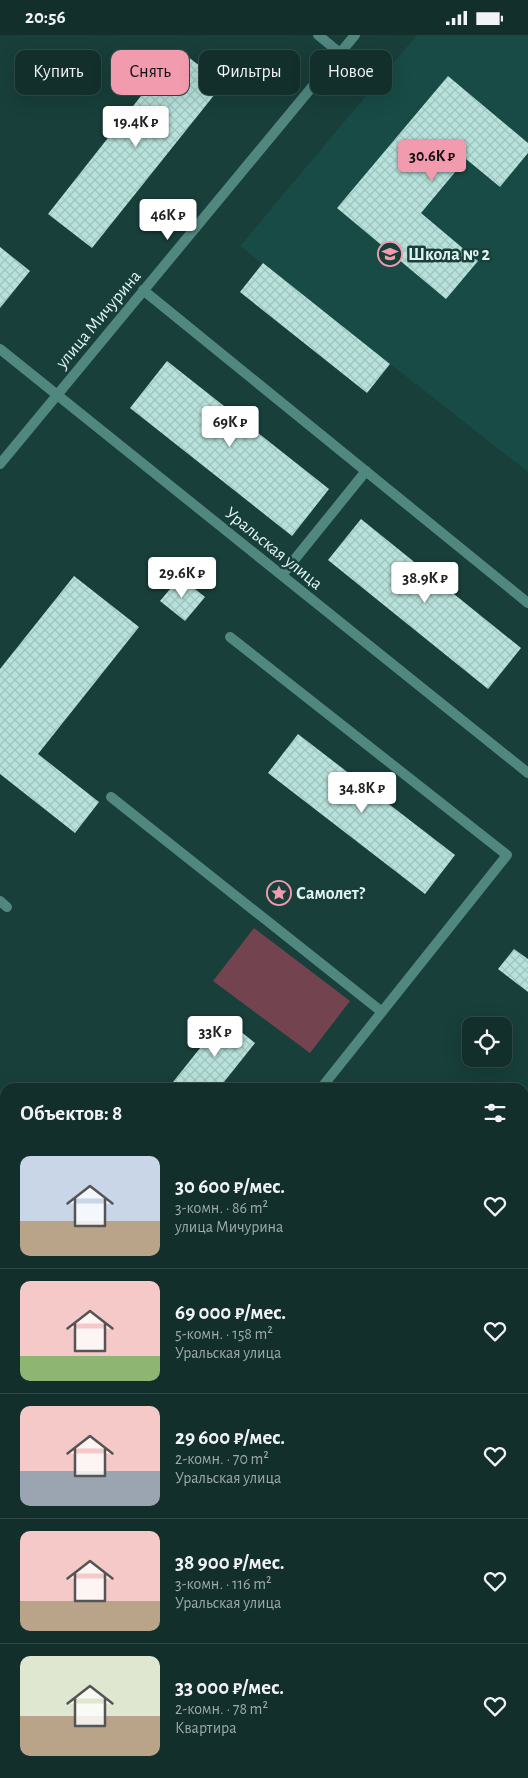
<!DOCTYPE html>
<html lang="ru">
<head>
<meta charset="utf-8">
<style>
  body { margin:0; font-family:"Alegreya Sans",sans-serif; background:#1f3b38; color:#f1f3f6; height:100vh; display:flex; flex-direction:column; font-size:19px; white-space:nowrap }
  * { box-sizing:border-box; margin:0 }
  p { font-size:16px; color:#9ca9a9 }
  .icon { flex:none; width:28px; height:28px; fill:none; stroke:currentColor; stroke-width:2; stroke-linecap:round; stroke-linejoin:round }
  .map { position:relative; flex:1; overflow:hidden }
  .details { position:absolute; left:0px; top:1048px; width:529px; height:696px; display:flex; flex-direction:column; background:#122f2c; border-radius:15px 15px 0 0; box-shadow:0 5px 20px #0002,0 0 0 1px #314a48 }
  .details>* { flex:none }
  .guide { position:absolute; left:15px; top:15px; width:499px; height:45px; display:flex; gap:10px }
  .controls { position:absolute; left:462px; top:982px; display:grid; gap:10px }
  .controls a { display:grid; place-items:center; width:50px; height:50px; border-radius:10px; background:#122f2c; box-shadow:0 5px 20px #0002,0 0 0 1px #314a48; font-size:25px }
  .price { position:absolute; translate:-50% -42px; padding:0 11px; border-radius:5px; background:#fff; color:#222; font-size:16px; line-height:32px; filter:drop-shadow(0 1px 2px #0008) }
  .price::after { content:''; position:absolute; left:50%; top:30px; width:15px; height:11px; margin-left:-8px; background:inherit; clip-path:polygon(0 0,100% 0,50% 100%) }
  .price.current { background:#f29aae; color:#111 }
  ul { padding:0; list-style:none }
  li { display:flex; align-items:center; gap:15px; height:125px; padding:0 20px }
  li+li { border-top:1px solid #314a48 }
  li span { display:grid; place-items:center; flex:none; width:140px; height:100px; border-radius:10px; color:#555 }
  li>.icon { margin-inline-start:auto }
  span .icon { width:60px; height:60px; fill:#fffc; stroke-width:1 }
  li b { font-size:21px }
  h2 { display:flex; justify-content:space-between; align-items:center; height:60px; padding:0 20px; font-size:21px }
  .tag { padding:0 18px; border-radius:10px; background:#122f2c; box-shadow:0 5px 20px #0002,0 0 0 1px #314a48; font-size:18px; line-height:45px }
  .tag.current { background:#f29aae; color:#111 }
  .status { display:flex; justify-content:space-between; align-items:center; height:35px; padding:0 25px; background:#122f2c; direction:ltr }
  .status svg { height:14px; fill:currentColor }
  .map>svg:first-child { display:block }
  .built { fill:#184b46 }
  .green { fill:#73444f }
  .building { fill:url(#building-cross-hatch) }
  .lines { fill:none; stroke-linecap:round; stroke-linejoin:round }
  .lane { stroke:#50877f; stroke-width:10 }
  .street { stroke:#50877f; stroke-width:10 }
  .secondary { stroke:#57b4a8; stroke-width:10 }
  .labels { text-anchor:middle; stroke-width:5; stroke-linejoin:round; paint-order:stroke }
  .poi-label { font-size:18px; font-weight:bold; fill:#dff4f1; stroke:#183f3a; text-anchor:start }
  .street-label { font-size:18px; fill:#dff4f1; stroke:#183f3a }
</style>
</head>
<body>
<div class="status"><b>20:56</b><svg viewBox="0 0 49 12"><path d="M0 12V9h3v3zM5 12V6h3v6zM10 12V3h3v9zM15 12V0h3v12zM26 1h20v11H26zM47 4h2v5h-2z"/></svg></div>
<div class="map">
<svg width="528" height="1743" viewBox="0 0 528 1743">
  <defs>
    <pattern id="building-cross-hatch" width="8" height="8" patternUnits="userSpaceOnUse" patternTransform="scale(1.25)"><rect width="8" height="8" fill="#b7e2db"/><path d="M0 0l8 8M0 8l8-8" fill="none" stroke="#a0c3be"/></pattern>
  </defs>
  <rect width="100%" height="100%" fill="#183f3a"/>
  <path class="built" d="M417,0H528V437L240,211Z"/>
  <g class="green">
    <path d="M254,893L350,966L310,1018L213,946Z"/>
    <path d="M0,1283L5,1287V1426L0,1433Z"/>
    <path d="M0,1697L5,1701V1739H53L58,1743H0Z"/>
  </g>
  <g class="building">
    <path d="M178,14L223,49L92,213L48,179Z"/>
    <path d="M448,41L528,108V118L500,152L466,124L421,178L478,226L446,264L337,173Z"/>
    <path d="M0,212L30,236L0,273Z"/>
    <path d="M263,228L390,329L367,358L240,257Z"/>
    <path d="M167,326L329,454L292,501L130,373Z"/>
    <path d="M361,484L521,613L488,654L328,525Z"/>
    <path d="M74,541L139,592L38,719L99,767L75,798L0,739V634Z"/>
    <path d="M180,542L205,562L185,586L160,566Z"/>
    <path d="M298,699L455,820L425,859L268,738Z"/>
    <path d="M514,914L528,924V957L498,934Z"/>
    <path d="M224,983L255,1008L220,1052H169Z"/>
  </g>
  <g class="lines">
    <g class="lane">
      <path d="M143,255L528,568"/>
      <path d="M282,540L366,436"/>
      <path d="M230,602L507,820L322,1052"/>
      <path d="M111,762L382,977"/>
      <path d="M0,866L7,872"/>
      <path d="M0,1245L5,1249"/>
    </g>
    <g class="street">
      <path d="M318,0L340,18"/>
      <path d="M0,314L528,738"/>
      <path d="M0,429L355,0"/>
      <path d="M0,1664L5,1668"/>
      <path d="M95,1739L100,1743"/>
    </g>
    <g class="secondary">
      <path d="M524,1629L528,1623"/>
      <path d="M431,1743L435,1739"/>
    </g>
  </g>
  <defs>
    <symbol id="school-ring" viewBox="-11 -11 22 22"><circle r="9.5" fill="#183f3a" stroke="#f29aae" stroke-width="1.5"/><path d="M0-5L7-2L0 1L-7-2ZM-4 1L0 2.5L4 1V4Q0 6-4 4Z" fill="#f29aae"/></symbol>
    <symbol id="sight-ring" viewBox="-11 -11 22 22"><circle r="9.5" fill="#183f3a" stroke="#f29aae" stroke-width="1.5"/><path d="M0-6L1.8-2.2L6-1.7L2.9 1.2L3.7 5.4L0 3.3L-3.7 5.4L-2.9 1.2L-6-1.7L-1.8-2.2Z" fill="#f29aae"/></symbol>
  </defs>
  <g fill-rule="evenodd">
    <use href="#school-ring" x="376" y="205" width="28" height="28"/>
    <use href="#sight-ring" x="265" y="844" width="28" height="28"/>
  </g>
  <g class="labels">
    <g class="poi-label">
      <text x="408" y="225">Школа № 2</text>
      <text x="296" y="864">Самолет?</text>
    </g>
    <g class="street-label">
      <text transform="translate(98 284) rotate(-50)" y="6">улица Мичурина</text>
      <text transform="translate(274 513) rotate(39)" y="6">Уральская улица</text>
    </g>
  </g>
</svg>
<div class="controls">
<a><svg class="icon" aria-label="locate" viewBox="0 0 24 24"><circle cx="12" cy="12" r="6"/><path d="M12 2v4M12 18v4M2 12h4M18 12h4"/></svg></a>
</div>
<b class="price" style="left:136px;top:113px">19.4K ₽</b>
<b class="price current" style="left:432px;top:147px">30.6K ₽</b>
<b class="price" style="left:168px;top:206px">46K ₽</b>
<b class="price" style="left:230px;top:413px">69K ₽</b>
<b class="price" style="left:182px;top:564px">29.6K ₽</b>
<b class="price" style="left:425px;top:569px">38.9K ₽</b>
<b class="price" style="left:362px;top:779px">34.8K ₽</b>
<b class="price" style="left:215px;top:1023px">33K ₽</b>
<div class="guide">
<a class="tag">Купить</a>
<a class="tag current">Снять</a>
<a class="tag">Фильтры</a>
<a class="tag">Новое</a>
</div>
<section class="details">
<h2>Объектов: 8<svg class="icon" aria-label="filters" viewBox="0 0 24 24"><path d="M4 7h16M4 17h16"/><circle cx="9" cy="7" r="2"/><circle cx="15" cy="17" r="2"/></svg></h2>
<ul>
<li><span style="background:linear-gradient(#c9d6e8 65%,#b9a48a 0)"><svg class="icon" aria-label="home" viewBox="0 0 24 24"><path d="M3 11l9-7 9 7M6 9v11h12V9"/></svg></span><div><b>30 600 ₽/мес.</b><p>3-комн. · 86 m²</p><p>улица Мичурина</p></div><svg class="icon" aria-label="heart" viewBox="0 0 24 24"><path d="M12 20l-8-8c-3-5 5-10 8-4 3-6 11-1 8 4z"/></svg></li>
<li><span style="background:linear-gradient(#f6c9c9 75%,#8fb573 0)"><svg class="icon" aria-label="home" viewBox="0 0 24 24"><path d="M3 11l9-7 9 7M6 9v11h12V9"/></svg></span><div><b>69 000 ₽/мес.</b><p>5-комн. · 158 m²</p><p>Уральская улица</p></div><svg class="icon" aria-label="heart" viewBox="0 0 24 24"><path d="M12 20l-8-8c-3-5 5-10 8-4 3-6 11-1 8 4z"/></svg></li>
<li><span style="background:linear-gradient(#f6c9c9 65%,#9aa5b1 0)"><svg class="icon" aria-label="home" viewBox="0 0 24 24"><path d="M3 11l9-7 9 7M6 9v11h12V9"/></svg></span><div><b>29 600 ₽/мес.</b><p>2-комн. · 70 m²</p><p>Уральская улица</p></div><svg class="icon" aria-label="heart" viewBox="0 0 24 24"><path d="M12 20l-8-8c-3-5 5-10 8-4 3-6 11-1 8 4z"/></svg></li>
<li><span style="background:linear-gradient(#f6c9c9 70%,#b9a48a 0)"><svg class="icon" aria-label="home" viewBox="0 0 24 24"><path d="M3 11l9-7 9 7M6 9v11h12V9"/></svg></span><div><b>38 900 ₽/мес.</b><p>3-комн. · 116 m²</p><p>Уральская улица</p></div><svg class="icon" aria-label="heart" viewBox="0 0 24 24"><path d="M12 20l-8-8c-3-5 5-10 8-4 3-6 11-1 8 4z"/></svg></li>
<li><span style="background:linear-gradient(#dfe7d0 60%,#b9a48a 0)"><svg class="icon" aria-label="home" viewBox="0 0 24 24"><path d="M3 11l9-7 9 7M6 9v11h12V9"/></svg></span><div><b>33 000 ₽/мес.</b><p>2-комн. · 78 m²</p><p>Квартира</p></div><svg class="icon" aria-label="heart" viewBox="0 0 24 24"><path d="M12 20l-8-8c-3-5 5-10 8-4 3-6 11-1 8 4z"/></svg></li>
</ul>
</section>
</div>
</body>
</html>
